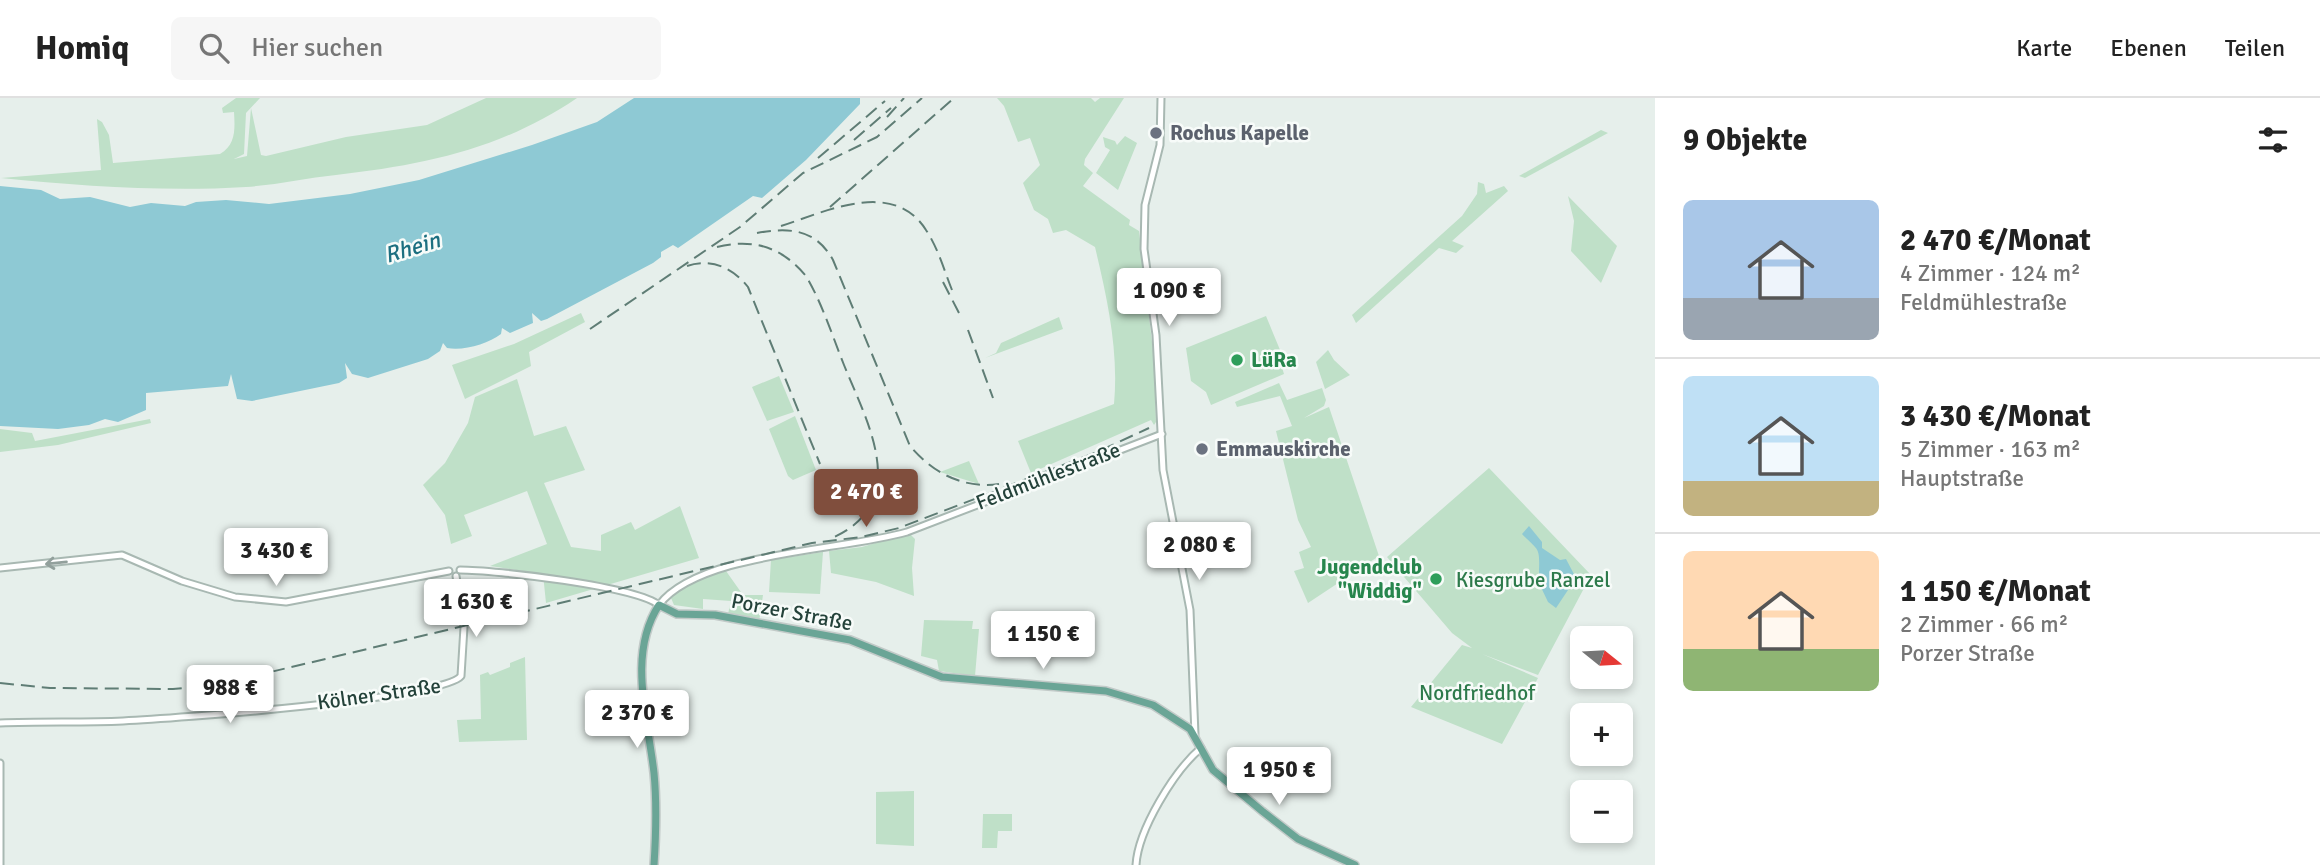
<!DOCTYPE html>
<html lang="de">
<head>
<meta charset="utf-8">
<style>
  body { margin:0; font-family:Signika,sans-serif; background:#f6f6f6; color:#222; height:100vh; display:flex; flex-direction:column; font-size:26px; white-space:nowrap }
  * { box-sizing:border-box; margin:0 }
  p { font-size:23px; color:#767676 }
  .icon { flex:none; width:38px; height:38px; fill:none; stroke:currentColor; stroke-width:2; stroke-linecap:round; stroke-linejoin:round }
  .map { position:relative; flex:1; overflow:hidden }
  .panel { display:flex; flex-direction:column; background:#fff; width:665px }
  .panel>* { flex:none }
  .needle { width:46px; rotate:108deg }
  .tools { position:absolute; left:1570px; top:528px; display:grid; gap:14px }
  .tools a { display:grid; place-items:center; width:63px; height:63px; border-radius:10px; background:#fff; box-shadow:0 4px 10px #0003; font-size:35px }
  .price { position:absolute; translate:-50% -60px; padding:0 16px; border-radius:7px; background:#fff; color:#222; font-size:23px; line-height:46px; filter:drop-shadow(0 2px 4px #0008) }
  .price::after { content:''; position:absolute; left:50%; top:42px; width:21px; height:16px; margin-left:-10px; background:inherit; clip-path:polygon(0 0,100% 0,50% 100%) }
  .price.on { background:#804e3d; color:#fff }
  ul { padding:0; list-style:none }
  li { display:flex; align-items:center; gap:21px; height:175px; padding:0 28px }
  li+li { border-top:2px solid #e0e0e0 }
  li span { display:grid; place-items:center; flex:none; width:196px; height:140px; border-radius:10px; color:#555 }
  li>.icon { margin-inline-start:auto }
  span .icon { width:84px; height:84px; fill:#fffc; stroke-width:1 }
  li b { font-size:30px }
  h2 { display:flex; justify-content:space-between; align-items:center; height:84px; padding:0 28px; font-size:30px }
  header { display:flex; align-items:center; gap:42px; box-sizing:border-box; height:98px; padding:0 35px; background:#fff; border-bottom:2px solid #e0e0e0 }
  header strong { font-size:33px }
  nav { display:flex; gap:38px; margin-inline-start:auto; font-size:24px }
  .search { width:490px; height:63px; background:#f6f6f6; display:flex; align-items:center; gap:18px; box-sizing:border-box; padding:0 24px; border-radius:10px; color:#767676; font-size:26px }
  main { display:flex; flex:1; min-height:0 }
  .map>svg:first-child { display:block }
  .green { fill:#bfe0c8 }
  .water { fill:#8ec9d4 }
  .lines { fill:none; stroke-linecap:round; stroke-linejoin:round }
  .minor-casing { stroke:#a8b8b2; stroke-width:9 }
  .major-casing { stroke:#c2cac8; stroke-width:10 }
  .minor { stroke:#fff; stroke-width:5 }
  .major { stroke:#6aa596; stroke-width:7 }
  .rail { stroke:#5f7d75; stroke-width:2; stroke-dasharray:14 7; stroke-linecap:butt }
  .oneway { stroke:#92a09c }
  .worship-dot { fill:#6b7280; stroke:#f7fbf9; stroke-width:2.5 }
  .leisure-dot { fill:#2e9e5b; stroke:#f7fbf9; stroke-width:2.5 }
  .labels { text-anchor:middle; stroke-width:5; stroke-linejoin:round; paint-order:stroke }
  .worship-label { font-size:21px; font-weight:bold; fill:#5b616d; stroke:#f7fbf9; text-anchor:start }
  .leisure-label { font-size:21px; font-weight:bold; fill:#27864d; stroke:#f7fbf9; text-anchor:start }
  .street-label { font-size:21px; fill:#24423a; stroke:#f7fbf9 }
  .park-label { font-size:21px; fill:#2d7a4b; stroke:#f7fbf9 }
  .water-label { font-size:23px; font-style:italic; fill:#1c6f80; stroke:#f7fbf9 }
</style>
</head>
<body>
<header>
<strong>Homiq</strong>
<div class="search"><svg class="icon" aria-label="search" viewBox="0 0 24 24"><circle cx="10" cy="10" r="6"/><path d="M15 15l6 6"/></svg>Hier suchen</div>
<nav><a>Karte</a><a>Ebenen</a><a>Teilen</a></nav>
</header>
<main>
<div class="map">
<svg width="1655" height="767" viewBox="0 0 1655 767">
  <rect width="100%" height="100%" fill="#e6efeb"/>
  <g class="green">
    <path d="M236,0H260L246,15L244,56L234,61L247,58L251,10L261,57L266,58L346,39L427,27L486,0H577C502,51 424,67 336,77C306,80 276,87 246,89C165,94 81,88 1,80L101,72L97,21L102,24L109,37L113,65L220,56C236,47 235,31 234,14L223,15L222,10Z"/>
    <path d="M997,0H1091L1095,4L1100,0H1124L1085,61L1084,67L1093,75L1083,88L1130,122L1129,127L1139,133L1154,261L1156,324L1154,327L1151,322L1031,375L1018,343L1114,306C1119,252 1107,200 1095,149L1066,132L1053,135L1048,121L1034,112L1023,85L1040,67L1030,40L1018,44L1004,8Z"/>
    <path d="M1601,32L1608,35L1525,80L1519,78Z"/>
    <path d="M1125,38L1137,45L1118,92L1096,75L1110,52L1105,49L1103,39L1115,43L1117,47Z"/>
    <path d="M1478,84L1484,86L1486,95L1504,88L1508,93L1452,143L1464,148L1456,155L1439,150L1356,225L1352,217L1462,118L1477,96Z"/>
    <path d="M1568,98L1617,148L1601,185L1571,153L1574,123Z"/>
    <path d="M581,215L585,224L529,254L531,268L465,301L452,267L514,246Z"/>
    <path d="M1266,218L1285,264L1281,266L1284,276L1211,307L1206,294L1191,283L1186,250Z"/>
    <path d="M1059,219L1063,231L985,260L996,255L1001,245Z"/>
    <path d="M1328,252L1334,262L1350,277L1325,291L1316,264Z"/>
    <path d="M779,278L794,314L767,323L752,289Z"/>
    <path d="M517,281L534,338L566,328L585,372L544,385L571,449L601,453V437L631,424L635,432L680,408L699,460L546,505L543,476L490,468L547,446L527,393L464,417L472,438L451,446L445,417L423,387L445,365L468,325L475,299Z"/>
    <path d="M1279,285L1287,302L1322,290L1326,302L1324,308L1304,320L1329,309L1379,458L1308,505L1294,473L1304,470L1299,454L1311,449L1298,422L1276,333L1292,328L1280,298L1237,309L1235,304Z"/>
    <path d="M795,318L816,372L793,382L788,378L769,331Z"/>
    <path d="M150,321L151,325L58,347L0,354V331L32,335L35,343Z"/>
    <path d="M969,363L979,386L940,374Z"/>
    <path d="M1489,370L1591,477L1538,577L1482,556L1538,580L1502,646L1411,609L1462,547L1472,550L1452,535L1387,459Z"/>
    <path d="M909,435L915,441L912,470L914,498L876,484L831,475L829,453L862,449Z"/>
    <path d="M823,454L820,496L769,494L771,462Z"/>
    <path d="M726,473L743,497H763L759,524L728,516L731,503L703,501V511L674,507L671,500L692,483Z"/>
    <path d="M474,483H495L501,516L481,521Z"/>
    <path d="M924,522L973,523L972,531H979L975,578L939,573L937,562L921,558Z"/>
    <path d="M525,559L527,642L459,644L457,622L481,621L480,577L488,574L490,577L510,569V565Z"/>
    <path d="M914,693V748L876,746V694Z"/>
    <path d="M983,716H1012V733H998L997,750H982Z"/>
  </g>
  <g class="water">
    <path d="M634,0H860V6L806,62L762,100L753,98L678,150L673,147L661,154V159L653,165L547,221L541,223L532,215L533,225L510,235L502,230L501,236C488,246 464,253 447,250L443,245L440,253L428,261L368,280L352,276L345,265L347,280L339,285L252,303L237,301L231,276L228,288L146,295V312L118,324L105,321L89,327L58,331L0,328V88L41,92L60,101L90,99L130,109L151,105L185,108L196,104L226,102L269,106L350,96L419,82L532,47L597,24Z"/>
    <path d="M1529,428L1542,444V450L1560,462L1566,461L1576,480L1556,510L1548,504L1538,483C1544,474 1539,484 1539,473C1540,448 1538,453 1522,436Z"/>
  </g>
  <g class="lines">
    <defs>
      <g id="minor">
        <path d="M1161,0L1160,47L1145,107L1144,151L1156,237L1163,372L1190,512L1195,637"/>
        <path d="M0,470L122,457L182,483L235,499L286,504L449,473"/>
        <path d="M460,472C494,472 635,488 659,507C699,454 842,453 907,434L1162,336"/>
        <path d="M0,625C41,623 82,625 123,623C168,621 443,601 461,578L464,529L456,478"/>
        <path d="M0,665V767"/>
        <path d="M1136,767C1138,732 1174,673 1201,650"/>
      </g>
      <path id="major" d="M654,767C656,736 657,706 654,675C648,621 627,556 659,507L677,516L715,517L850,542L942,579L1106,593L1153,607L1190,631L1213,672L1262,713L1298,741L1355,767"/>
    </defs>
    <use href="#minor" class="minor-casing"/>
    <use href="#major" class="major-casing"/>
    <use href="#minor" class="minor"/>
    <use href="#major" class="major"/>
    <g class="rail">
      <path d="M887,19L904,0"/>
      <path d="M854,42L891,10"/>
      <path d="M818,60L885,3"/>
      <path d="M830,109L954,0"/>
      <path d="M781,128C825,114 893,80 926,132C938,150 944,172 952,192"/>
      <path d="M757,135C789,129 816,131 833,162L910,348C933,375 963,391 999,386"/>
      <path d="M717,149C753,140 782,149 806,178C822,205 832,237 844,267C867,324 913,404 832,440"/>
      <path d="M687,168C712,160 733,170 748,189L820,366"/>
      <path d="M943,184L959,215"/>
      <path d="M590,231L740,129L803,75L877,39L922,0"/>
      <path d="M968,232L993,300"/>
      <path d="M0,585L50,590L173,591L216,587L812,445L861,439L899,430L1097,354L1149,330"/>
    </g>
  </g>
  <defs><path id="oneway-shaft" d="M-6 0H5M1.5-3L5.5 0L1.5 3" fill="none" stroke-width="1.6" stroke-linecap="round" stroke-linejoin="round" transform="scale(1.75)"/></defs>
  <use class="oneway" href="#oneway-shaft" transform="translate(56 465) rotate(174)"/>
  <g class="worship-dot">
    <circle cx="1156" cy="35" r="7"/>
    <circle cx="1202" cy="351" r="7"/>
  </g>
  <g class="leisure-dot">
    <circle cx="1237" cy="262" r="7"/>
    <circle cx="1436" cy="481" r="7"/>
  </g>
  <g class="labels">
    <g class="worship-label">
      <text x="1170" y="42">Rochus Kapelle</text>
      <text x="1216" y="358">Emmauskirche</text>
    </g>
    <g class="leisure-label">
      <text x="1251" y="269">LüRa</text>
      <text x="1422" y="476" text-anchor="end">Jugendclub<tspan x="1422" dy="24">"Widdig"</tspan></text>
    </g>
    <g class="street-label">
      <text transform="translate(1048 378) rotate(-21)" y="7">Feldmühlestraße</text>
      <text transform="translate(792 514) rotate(11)" y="7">Porzer Straße</text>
      <text transform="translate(379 596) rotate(-8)" y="7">Kölner Straße</text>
    </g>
    <g class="park-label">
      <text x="1533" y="489">Kiesgrube Ranzel</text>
      <text x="1477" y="602">Nordfriedhof</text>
    </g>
    <g class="water-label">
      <text transform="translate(412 149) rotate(-17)" y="8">Rhein</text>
    </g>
  </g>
</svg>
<div class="tools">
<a><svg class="needle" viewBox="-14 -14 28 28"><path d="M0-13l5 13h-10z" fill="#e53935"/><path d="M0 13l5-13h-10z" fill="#767676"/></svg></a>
<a>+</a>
<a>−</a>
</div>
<b class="price" style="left:1169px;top:230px">1 090 €</b>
<b class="price on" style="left:866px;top:431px">2 470 €</b>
<b class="price" style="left:1199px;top:484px">2 080 €</b>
<b class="price" style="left:276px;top:490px">3 430 €</b>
<b class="price" style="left:476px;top:541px">1 630 €</b>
<b class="price" style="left:1043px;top:573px">1 150 €</b>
<b class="price" style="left:230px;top:627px">988 €</b>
<b class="price" style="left:637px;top:652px">2 370 €</b>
<b class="price" style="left:1279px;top:709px">1 950 €</b>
</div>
<section class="panel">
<h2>9 Objekte<svg class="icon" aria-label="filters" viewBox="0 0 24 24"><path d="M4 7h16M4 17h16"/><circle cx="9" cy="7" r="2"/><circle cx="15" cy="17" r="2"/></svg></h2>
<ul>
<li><span style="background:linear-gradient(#a9c7e8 70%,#9aa5b1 0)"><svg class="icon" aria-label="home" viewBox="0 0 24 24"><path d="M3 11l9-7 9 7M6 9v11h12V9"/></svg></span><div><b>2 470 €/Monat</b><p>4 Zimmer · 124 m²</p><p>Feldmühlestraße</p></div></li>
<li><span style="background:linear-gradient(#bfe0f5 75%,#c2b280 0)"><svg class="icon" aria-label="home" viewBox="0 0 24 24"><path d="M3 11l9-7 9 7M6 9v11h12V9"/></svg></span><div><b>3 430 €/Monat</b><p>5 Zimmer · 163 m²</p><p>Hauptstraße</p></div></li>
<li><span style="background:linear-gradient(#ffd9b3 70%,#8fb573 0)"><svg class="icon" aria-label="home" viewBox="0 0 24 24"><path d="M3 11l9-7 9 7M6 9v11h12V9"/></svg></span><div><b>1 150 €/Monat</b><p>2 Zimmer · 66 m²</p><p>Porzer Straße</p></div></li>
</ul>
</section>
</main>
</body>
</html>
